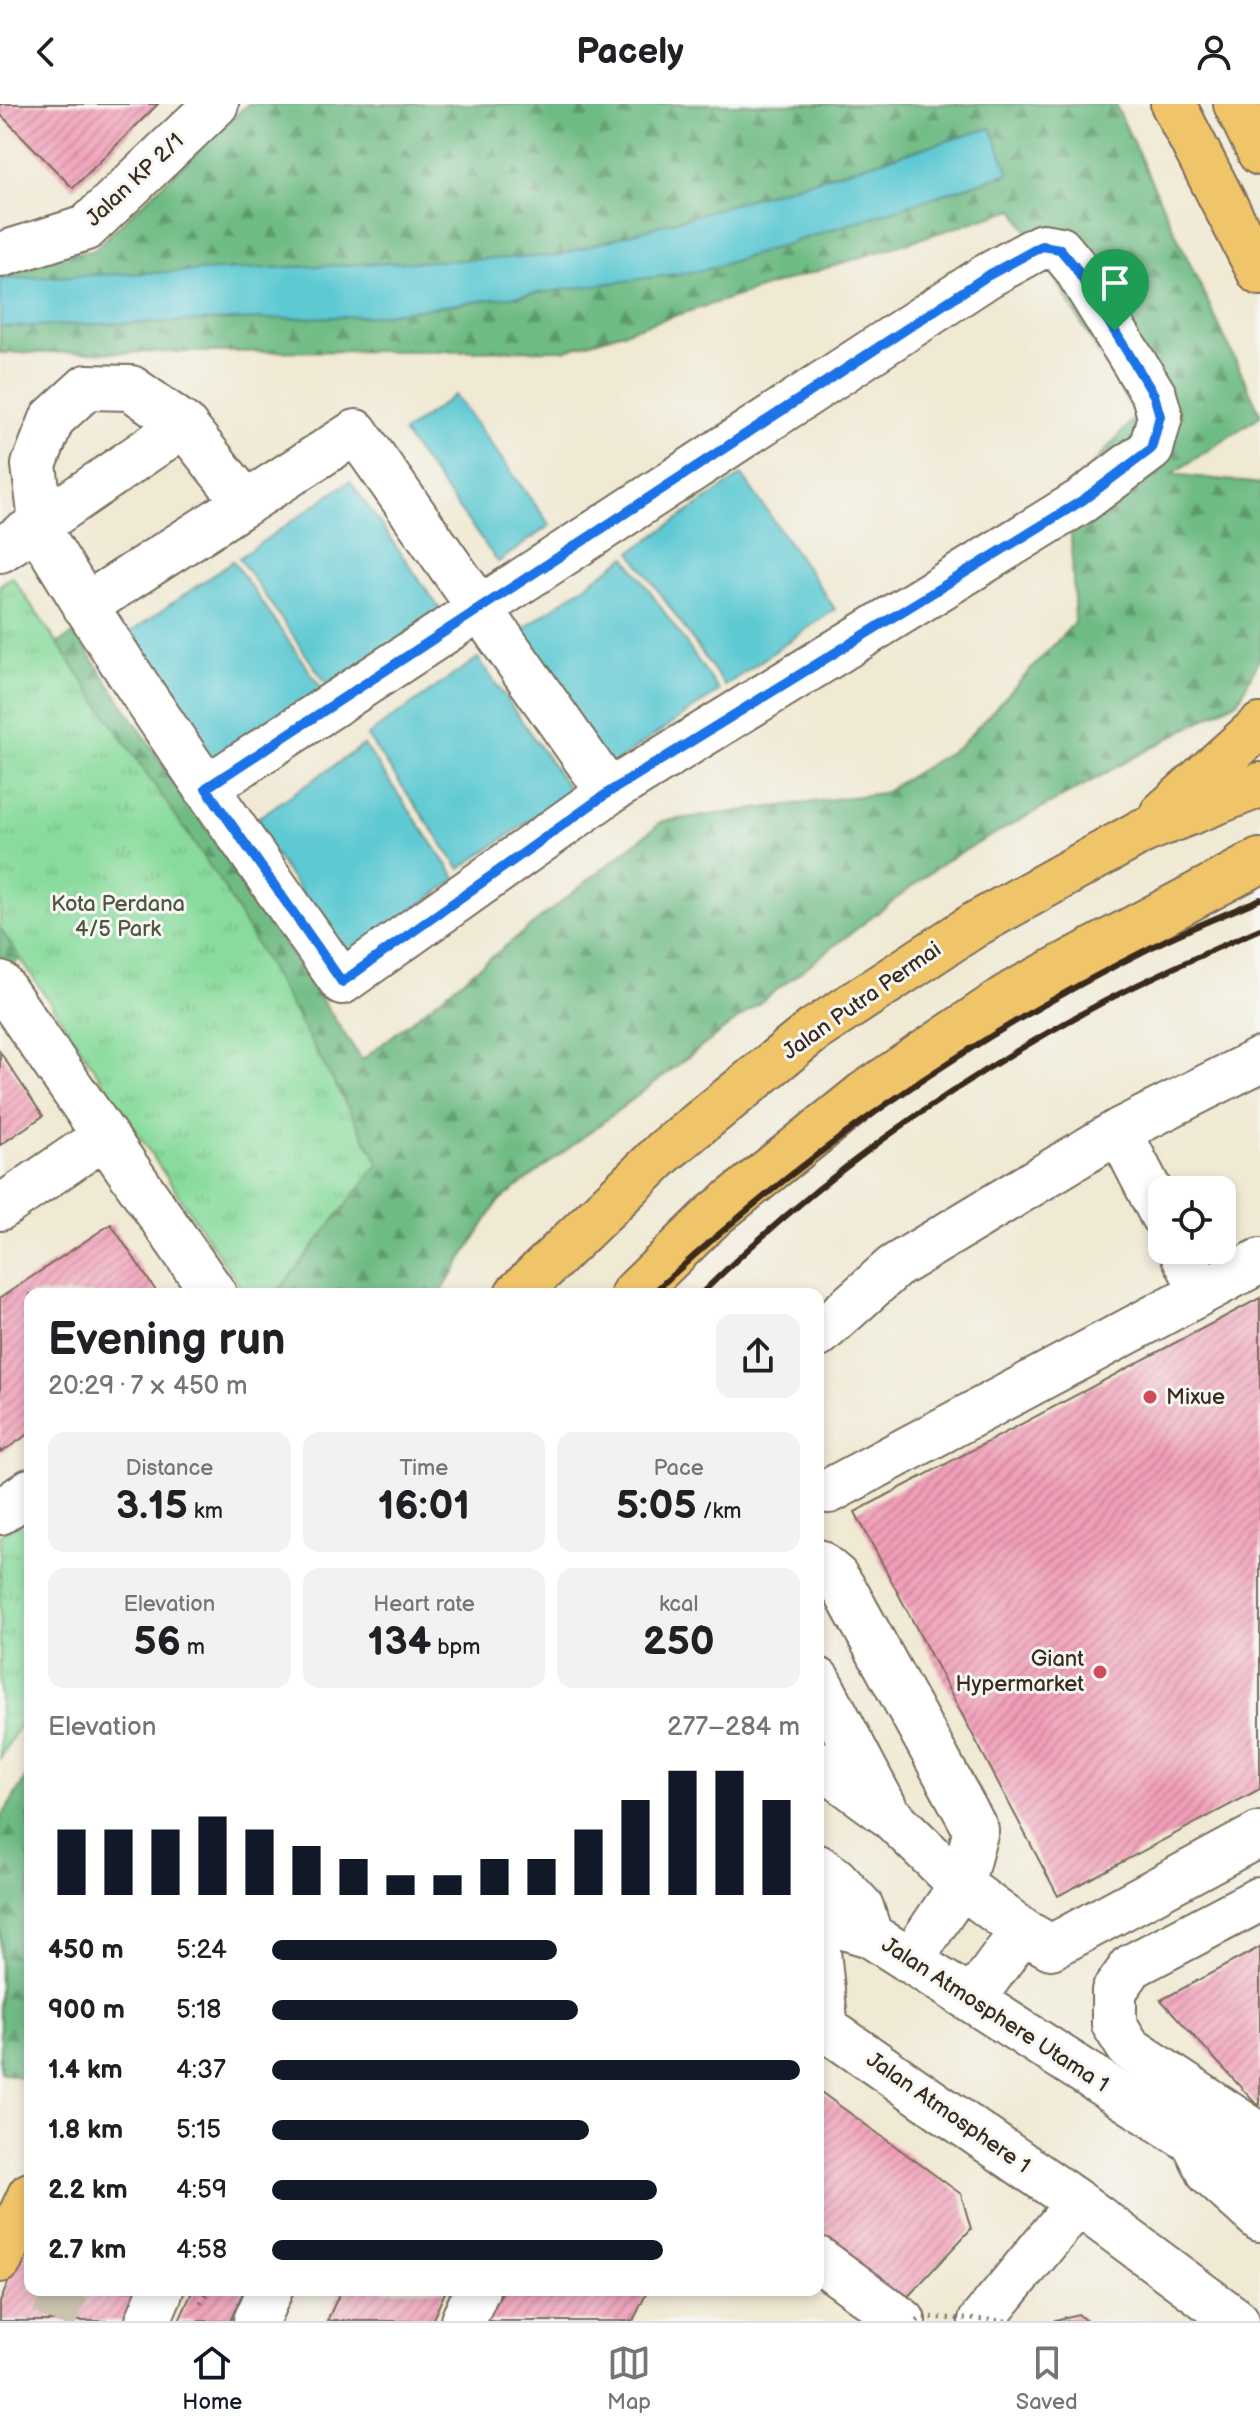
<!DOCTYPE html>
<meta charset="utf-8">
<style>
body{margin:0;font-family:"Balsamiq Sans",sans-serif;background:#f2f2f2;color:#202124;height:100vh;display:flex;flex-direction:column;font-size:30px;white-space:nowrap}
*{box-sizing:border-box;margin:0}
p{font-size:26px;color:#757577}
.icon{flex:none;width:44px;height:44px;fill:none;stroke:currentColor;stroke-width:2;stroke-linecap:round;stroke-linejoin:round}
.map{position:relative;flex:1;overflow:hidden}
.panel{position:absolute;left:24px;top:1184px;width:800px;height:1008px;display:flex;flex-direction:column;background:#fff;border-radius:16px;box-shadow:0 4px 12px #0003}
.panel>*{flex:none}
.buttons{position:absolute;left:1148px;top:1072px;display:grid;gap:16px}
.buttons a{display:grid;place-items:center;width:88px;height:88px;border-radius:16px;background:#fff;box-shadow:0 4px 12px #0003;font-size:40px}
.pin{position:absolute;display:grid;place-items:center;width:68px;height:68px;color:#fff;margin:-82px -34px;border-radius:50% 50% 50% 0;rotate:-45deg;box-shadow:0 0 8px #0007}
.pin .icon{rotate:45deg}
.round{display:grid;place-items:center;flex:none;width:84px;height:84px;border-radius:16px;background:#f2f2f2}
.overview{display:flex;align-items:center;justify-content:space-between;height:136px;padding:0 24px}
h1{font-size:44px;font-weight:800;line-height:60px}
.stats{display:grid;grid-template-columns:repeat(3,1fr);gap:12px;height:136px;padding:8px 24px}
.stats div{display:grid;align-content:center;border-radius:16px;background:#f2f2f2;text-align:center}
.stats b{font-size:40px;font-weight:800}
.stats small{font-size:22px;font-weight:400}
.stats p{font-size:22px}
.chart{height:224px;padding:16px 24px}
.chart p{display:flex;justify-content:space-between}
.chart svg{width:100%;height:144px;margin-top:8px;stroke:#111827;stroke-width:6}
ul{padding:0 24px;list-style:none;font-size:26px}
li{display:grid;grid-template-columns:128px 96px 1fr;align-items:center;height:60px}
li i{height:20px;border-radius:10px;background:#111827}
header{display:flex;justify-content:space-between;align-items:center;height:104px;padding:0 24px;background:#fff;font-size:36px;font-weight:800}
.dock{display:flex;justify-content:space-around;align-items:center;height:112px;border-top:2px solid #e0e0e0;background:#fff;font-size:22px;color:#757577}
.dock a{display:grid;justify-items:center;gap:4px}
.dock .on{color:#111827}
.map>svg:first-child{display:block}
</style>
<header><svg class="icon" aria-label="back" viewBox="0 0 24 24"><path d="M15 5l-7 7 7 7"/></svg>Pacely<svg class="icon" aria-label="person" viewBox="0 0 24 24"><circle cx="12" cy="8" r="4"/><path d="M4 21q1-7 8-7t8 7"/></svg></header>
<div class="map">
<svg width="1260" height="2217" viewBox="0 0 1260 2217">
<defs>
<pattern id="forest-firs" width="22" height="20" patternUnits="userSpaceOnUse" patternTransform="scale(2)"><rect width="22" height="20" fill="#6ebb84"/><path d="M5 1l3.5 6h-7zM16 11l3.5 6h-7z" fill="#5c986b"/></pattern>
<pattern id="park-tufts" width="24" height="20" patternUnits="userSpaceOnUse" patternTransform="scale(2)"><rect width="24" height="20" fill="#88db9c"/><path d="M3 7l-1-3M5 7V3M7 7l1-3M15 17l-1-3M17 17v-4M19 17l1-3" fill="none" stroke="#76bc86"/></pattern>
<pattern id="building-hatch" width="6" height="6" patternUnits="userSpaceOnUse" patternTransform="scale(2)"><rect width="6" height="6" fill="#f29eb8"/><path d="M-1 1l2-2M0 6l6-6M5 7l2-2" fill="none" stroke="#c58195"/></pattern>
</defs>
<rect width="100%" height="100%" fill="#f6f6f2"/>
<filter id="ink" filterUnits="userSpaceOnUse"><feTurbulence type="fractalNoise" baseFrequency=".0125" numOctaves="2"/><feDisplacementMap in="SourceGraphic" scale="16" xChannelSelector="R" yChannelSelector="G"/><feConvolveMatrix kernelMatrix="1 2 1 2 8 2 1 2 1" color-interpolation-filters="sRGB"/></filter>
<filter id="wash" filterUnits="userSpaceOnUse"><feTurbulence type="fractalNoise" baseFrequency=".006" numOctaves="4" result="noise"/><feDisplacementMap in="SourceGraphic" scale="32" xChannelSelector="R" yChannelSelector="G"/><feGaussianBlur stdDeviation="1.8" result="paint"/><feColorMatrix in="noise" values="0 0 0 0 0 0 0 0 0 0 0 0 0 0 0 0 0 1.4 0 .05"/><feComposite in="paint" operator="in"/></filter>
<g filter="url(#wash)">
<rect width="100%" height="100%" fill="#f0e9d3"/>
<!-- forest -->
<path fill="url(#forest-firs)" stroke="#547251" stroke-width="2" d="M248 0H1115L1260 309V312L1172 370 1260 380V553L1239 596 947 756 498 1098 440 1190H274L55 834 7 863 0 852V574L75 529 362 956 663 717 882 689 960 642 1075 518 1069 388 1136 312 1014 105 566 246 0 249V153L92 147Z
M30 1666V1976L0 1968V1716Z"/>
<!-- park -->
<path fill="url(#park-tufts)" stroke="#62825d" stroke-width="2" d="M12 473 222 780 379 1059 276 1190H245L0 824V481Z
M30 1409V1603L0 1654V1431Z"/>
<!-- water -->
<path fill="#5dc9d3" stroke="#4c7a78" stroke-width="2" d="M991 24 1009 69 705 166 371 212 0 223V175L556 152Z
M455 291 550 421 498 458 403 329Z
M742 371 835 505 725 582 631 448Z
M350 377 444 511 332 588 239 454Z
M626 453 719 587 607 664 514 531Z
M233 457 326 591 214 668 121 535Z
M478 554 571 688 460 765 367 632Z
M364 641 457 775 346 853 252 718Z"/>
<g id="blocks">
<!-- building -->
<path fill="url(#building-hatch)" d="M0 0H158L73 84 0 10Z
M0 948 43 1012 0 1041Z
M111 1120 158 1190H30V1329L0 1349V1194Z
M1260 1194V1685L1058 1792 855 1408Z
M1260 1843V2001L1255 1999 1161 1896Z
M818 1986 961 2090 971 2125 903 2198 818 2135Z
M30 2127V2186H138L125 2217H0V2198Z
M193 2186H244L230 2217H179Z
M341 2186H446L432 2217H327Z
M503 2186H648L633 2217H487Z
M1078 2210 1086 2217H1056L1055 2216Z"/>
</g>
</g>
<g filter="url(#ink)">
<use href="#blocks" fill-opacity="0" stroke="#7a6d5d" stroke-width="2"/>
<g fill="none" stroke-linecap="round" stroke-linejoin="round">
<!-- major-tunnel -->
<path stroke="#ccc3af" stroke-width="44" stroke-dasharray="44 22" stroke-linecap="butt" d="M53 2217 67 2186"/>
<!-- minor casing -->
<g stroke="#7a6d5d" stroke-width="48">
<path id="minor" d="M0 151 86 124 216 0
M37 422 40 409 34 361 52 315 87 283 131 284 184 321 246 399
M37 422 184 321
M0 446 37 422C130 579 237 728 342 878L609 688 1083 396 1151 345 1160 312 1154 291 1075 163 1060 145 1042 142 987 172 206 684
M85 502 356 328 609 688
M0 880 214 1190
M1119 1027 1162 1111
M0 1104 105 1032
M1181 1146 1202 1187
M818 1231 894 1163 1119 1027 1260 956
M818 1386 829 1387 1260 1157
M0 1408 30 1387
M818 1458 836 1473 846 1488 976 1726 961 1781 910 1857
M818 1576 884 1702
M818 1659 890 1712 961 1781 1024 1828 1051 1843 1260 1730
M818 1763 835 1775 861 1803 870 1831
M1260 1795 1132 1862 1114 1887V1920L1129 1944 1260 2031
M818 1815 870 1831 1194 2038 1229 2042 1260 2066
M818 1847 826 1925
M972 1896 1012 1841 1024 1828
M818 1919 1078 2099 1237 2217
M1194 2038 1210 2070 1260 2115
M818 2155 903 2217
M148 2217 161 2186
M256 2217 270 2186
M463 2217 477 2186
M981 2217 1078 2099"/>
</g>
<!-- major casing -->
<g stroke="#7a6d5d" stroke-width="48">
<path id="major" d="M1173 0 1260 169
M1236 0 1260 49
M1162 710 1260 622
M517 1190 665 1047 814 926 976 820 1143 727 1260 681
M633 1190 714 1111 864 990 1013 889 1260 757
M0 2156 30 2091"/>
</g>
<!-- path -->
<path stroke="#7a6d5d" stroke-width="5" stroke-dasharray="2 6" stroke-linecap="butt" d="M201 2199 208 2186"/>
<!-- minor -->
<use href="#minor" stroke="#fff" stroke-width="44"/>
<!-- major -->
<use href="#major" stroke="#f0c469" stroke-width="44"/>
<!-- rail -->
<path stroke="#3b2a1e" stroke-width="6" d="M652 1190C802 1050 971 933 1154 842 1189 824 1225 811 1260 795
M701 1190C816 1076 951 980 1094 903 1148 874 1204 850 1260 825"/>
<!-- path-bridge -->
<path stroke="#7a6d5d" stroke-width="5" stroke-dasharray="2 6" stroke-linecap="butt" d="M917 2217 923 2213 1010 2217"/>
</g>
</g>
<g fill="none" stroke-linecap="round" stroke-linejoin="round" filter="url(#ink)">
<!-- route casing -->
<g stroke="#fff" stroke-width="16">
<path id="route" d="M1042 142 1060 145 1075 163 1154 291 1160 312 1151 345 1083 396 609 688 342 878 206 684 987 172Z"/>
</g>
<!-- route -->
<use href="#route" stroke="#1a73e8" stroke-width="10"/>
</g>
<!-- markers -->
<g fill="#d1495b" stroke="#f6f6f2" stroke-width="3">
<circle cx="1150" cy="1293" r="8"/>
<circle cx="1100" cy="1568" r="8"/>
</g>
<g text-anchor="middle" dominant-baseline="central" stroke-width="6" stroke-linejoin="round" paint-order="stroke">
<!-- street labels -->
<g font-size="22" fill="#3b2a1e" stroke="#f6f6f2">
<text transform="translate(135 76) rotate(-43)">Jalan KP 2/1</text>
<text transform="translate(862 897) rotate(-35)">Jalan Putra Permai</text>
<text transform="translate(995 1911) rotate(33)">Jalan Atmosphere Utama 1</text>
<text transform="translate(948 2009) rotate(35)">Jalan Atmosphere 1</text>
</g>
<!-- park labels -->
<g font-size="22" fill="#4e563e" stroke="#f6f6f2">
<text x="118" y="800">Kota Perdana<tspan x="118" dy="25">4/5 Park</tspan></text>
</g>
<!-- poi labels -->
<g font-size="22" fill="#3b2a1e" stroke="#f6f6f2" text-anchor="start">
<text x="1166" y="1293">Mixue</text>
<text x="1084" y="1555" text-anchor="end">Giant<tspan x="1084" dy="25">Hypermarket</tspan></text>
</g>
</g>
</svg>
<div class="buttons">
<a><svg class="icon" aria-label="locate" viewBox="0 0 24 24"><circle cx="12" cy="12" r="6"/><path d="M12 2v4M12 18v4M2 12h4M18 12h4"/></svg></a>
</div>
<div class="pin" style="left:1115px;top:227px;background:#1e9e55"><svg class="icon" aria-label="arrive" viewBox="0 0 24 24"><path d="M6 21V4h12l-3 4 3 4H6"/></svg></div>
<section class="panel">
<div class="overview"><div><h1>Evening run</h1><p>20:29 · 7 × 450 m</p></div><a class="round"><svg class="icon" aria-label="share" viewBox="0 0 24 24"><path d="M12 15V3M7 8l5-5 5 5M5 13v7h14v-7"/></svg></a></div>
<div class="stats">
<div><p>Distance</p><b>3.15<small> km</small></b></div>
<div><p>Time</p><b>16:01</b></div>
<div><p>Pace</p><b>5:05<small> /km</small></b></div>
</div>
<div class="stats">
<div><p>Elevation</p><b>56<small> m</small></b></div>
<div><p>Heart rate</p><b>134<small> bpm</small></b></div>
<div><p>kcal</p><b>250</b></div>
</div>
<div class="chart"><p><span>Elevation</span>277–284 m</p>
<svg viewBox="0 0 160 44" preserveAspectRatio="none"><path d="M5 44V24M15 44V24M25 44V24M35 44V20M45 44V24M55 44V29M65 44V33M75 44V38M85 44V38M95 44V33M105 44V33M115 44V24M125 44V15M135 44V6M145 44V6M155 44V15"/></svg>
</div>
<ul>
<li><b>450 m</b>5:24<i style="width:54%"></i></li>
<li><b>900 m</b>5:18<i style="width:58%"></i></li>
<li><b>1.4 km</b>4:37<i style="width:100%"></i></li>
<li><b>1.8 km</b>5:15<i style="width:60%"></i></li>
<li><b>2.2 km</b>4:59<i style="width:73%"></i></li>
<li><b>2.7 km</b>4:58<i style="width:74%"></i></li>
</ul>
</section>
</div>
<nav class="dock">
<a class="on"><svg class="icon" aria-label="home" viewBox="0 0 24 24"><path d="M3 11l9-7 9 7M6 9v11h12V9"/></svg>Home</a>
<a><svg class="icon" aria-label="map" viewBox="0 0 24 24"><path d="M3 6l6-2 6 2 6-2v14l-6 2-6-2-6 2zM9 4v14M15 6v14"/></svg>Map</a>
<a><svg class="icon" aria-label="saved" viewBox="0 0 24 24"><path d="M7 4h10v16l-5-4-5 4z"/></svg>Saved</a>
</nav>
